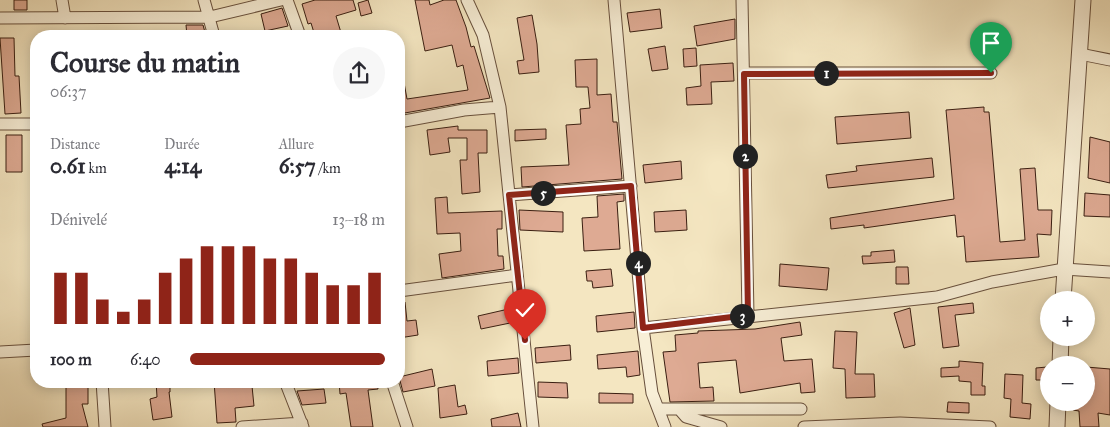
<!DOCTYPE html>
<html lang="fr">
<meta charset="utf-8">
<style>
body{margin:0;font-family:"IM FELL Great Primer",serif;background:#f7f7f7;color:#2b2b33;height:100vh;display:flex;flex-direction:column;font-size:19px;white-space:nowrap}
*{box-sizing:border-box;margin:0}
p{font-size:16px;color:#7c7c81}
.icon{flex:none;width:28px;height:28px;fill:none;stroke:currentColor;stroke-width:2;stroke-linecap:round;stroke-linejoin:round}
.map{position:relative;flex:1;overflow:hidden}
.side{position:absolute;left:30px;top:30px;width:375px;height:358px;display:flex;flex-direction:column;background:#fff;border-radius:20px;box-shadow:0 2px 12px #0003}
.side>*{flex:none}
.controls{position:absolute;left:1040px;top:291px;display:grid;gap:10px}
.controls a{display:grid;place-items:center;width:55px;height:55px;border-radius:50%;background:#fff;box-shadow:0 2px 12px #0003;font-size:25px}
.pin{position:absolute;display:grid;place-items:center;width:42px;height:42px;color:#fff;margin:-51px -21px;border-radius:50% 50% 50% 0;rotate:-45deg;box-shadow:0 0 5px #0007}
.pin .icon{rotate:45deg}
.km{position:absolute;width:25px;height:25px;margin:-12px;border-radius:50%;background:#222;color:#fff;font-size:14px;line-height:25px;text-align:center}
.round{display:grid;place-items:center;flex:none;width:52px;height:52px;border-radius:26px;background:#f7f7f7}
.headline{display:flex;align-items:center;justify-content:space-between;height:85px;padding:0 20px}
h1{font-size:28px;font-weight:700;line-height:38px}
.stats{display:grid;grid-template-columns:repeat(3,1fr);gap:8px;height:85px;padding:5px 20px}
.stats div{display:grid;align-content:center}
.stats b{font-size:21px;font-weight:700}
.stats small{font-size:14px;font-weight:400}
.stats p{font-size:14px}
.chart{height:140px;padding:10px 20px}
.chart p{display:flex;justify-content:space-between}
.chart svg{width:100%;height:90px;margin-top:5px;stroke:#8f2418;stroke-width:6}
ul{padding:0 20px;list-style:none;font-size:16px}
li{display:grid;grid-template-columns:80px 60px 1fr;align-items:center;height:38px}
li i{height:12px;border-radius:6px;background:#8f2418}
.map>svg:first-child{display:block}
</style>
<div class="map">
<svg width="1110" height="427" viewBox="0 0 1110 427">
<rect width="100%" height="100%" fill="#f4e6c1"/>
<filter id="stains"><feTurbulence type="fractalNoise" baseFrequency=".004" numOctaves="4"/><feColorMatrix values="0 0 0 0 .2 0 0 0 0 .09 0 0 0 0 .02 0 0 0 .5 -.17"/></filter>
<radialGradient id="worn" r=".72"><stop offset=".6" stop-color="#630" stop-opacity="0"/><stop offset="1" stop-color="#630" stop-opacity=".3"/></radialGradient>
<!-- building -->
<path fill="#deaa93" stroke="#3a1e11" d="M14 0H27V10H14Z
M315 0H353L356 10 336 16 342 36H315L311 23 308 24 302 4Z
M368 0 372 13 361 16 358 3Z
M415 0H429L430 5 444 0H456L466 27 471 47 474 46 490 98 399 114V77H403L407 99 468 90 463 65 457 67 452 45 425 51Z
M282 8 288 26 265 31 261 14Z
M660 9 662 28 630 32 627 13Z
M532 15 537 44 539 72 519 74 517 61 524 60 517 18Z
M735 19V39L697 46 694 26Z
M186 25H203L206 36H187Z
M0 38H14L15 76H19L21 113 5 114Z
M665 46 668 69 652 71 648 49Z
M696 48 697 66 684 67 683 49Z
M597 59V95L611 94 613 122H617L622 179 522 187 521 167 569 165 566 125 581 124 580 109 590 108 588 87H576L575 60Z
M733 63 734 81 711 82 712 104 687 105 686 88 701 86 700 65Z
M984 107V112H989L1000 242 1025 240 1020 169 1035 168 1038 210H1052L1051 235 1037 234 1039 257 966 262 964 236 957 237 955 215 864 228V225L831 229 830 218 954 199 946 110Z
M909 112 911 138 837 144 835 117Z
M458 126V130H487V153H478L480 192 462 194 460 160H467V138H448L450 152 430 155 427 130Z
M546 129V139L515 141V130Z
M6 135H22V172H6Z
M1090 137 1110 142V183L1088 178Z
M932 158 934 177 828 188 826 175 857 171 856 166Z
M681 161 682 179 645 183 643 165Z
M1085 193 1110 195V217L1084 216Z
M624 194V201L617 202 620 249 584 251 582 218 598 217 597 196Z
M447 197 448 213 502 211V229H497L498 256H503L504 269 442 278 439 254 461 251 460 233 437 234 435 198Z
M519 210 563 212V232L520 230Z
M686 210 687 230 655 232 654 212Z
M894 250 895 262 863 264 862 256H871V252Z
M780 264 829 268 827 290 779 286Z
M896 267H908L909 284H896Z
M611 269 613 286 593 288 592 281H587L586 271Z
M399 302H405L407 321 416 320 418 335 399 338Z
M973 303 974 313 955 315 959 346 943 348 938 307Z
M513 308 515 322 481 329 478 316Z
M910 308 915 345 904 348 894 313Z
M634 312 635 328 597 332 596 316Z
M800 322 802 335 781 338 784 361 812 359 815 392 801 393 800 383 740 393 736 360 698 363 700 388 713 387 714 401 670 402 663 352 676 351 675 335 698 333V331L755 329Z
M835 331 857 332 855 374H874L875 397 846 398 845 369 833 368Z
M570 345 571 360 536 363 535 348Z
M638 351 640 375 627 377 626 367 598 369 597 355Z
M518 358 519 373 488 376 487 361Z
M959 361 983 363 982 386H985V395H971V382L959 381V376L941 377V368L959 367Z
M1047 367V380H1036V368Z
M1086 367 1110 369V415L1098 413 1099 427H1080L1079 411 1073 410 1074 402H1086Z
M432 369 435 386 403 392 399 377Z
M1005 374 1023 375 1022 403 1031 404 1030 419 1010 417 1011 399 1004 398Z
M156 381H170V392H169L172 417 153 420 150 399 157 397Z
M214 381H231V387L252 386 254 406 235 408 236 422 217 423Z
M339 381H377L378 389 368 390 373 427H351L346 393 340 394Z
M538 382 567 383 568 398 538 397Z
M455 385 458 407 465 405 467 414 440 418 438 388Z
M88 386V404H82L88 427H43L42 424 66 418V387Z
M324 389 326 403 302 405 297 391Z
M599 393 633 394V403H599Z
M948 402 969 403V413L947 412Z
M518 413 521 427H492L491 419Z"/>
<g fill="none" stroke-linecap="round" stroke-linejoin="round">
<!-- minor casing -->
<g stroke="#68503d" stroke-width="13">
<path id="minor" d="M62 0 65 18
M204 0 214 36
M287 0 300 36
M467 0 483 35 500 107 533 427
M614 0 643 328 652 393 665 427
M742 0 748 315
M0 18 210 17 281 0
M1080 54 1110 60
M744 73H991
M399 122 464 110 500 107
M0 124H36
M509 195 631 186
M399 291 517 275
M643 328 937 297 992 282 1064 269 1110 272
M0 352 36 350
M102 381 105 427
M285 381 303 427
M392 381 407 427
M660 409H801
M679 409 686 417 721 427
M242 427 302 423
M804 427 900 423 990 427"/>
</g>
<!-- tertiary casing -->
<g stroke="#68503d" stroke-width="17">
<path id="tertiary" d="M1063 300 1083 0
M1060 365 1061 338
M1057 427 1058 402"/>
</g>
<!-- minor -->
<use href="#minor" stroke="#f8efd7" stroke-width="11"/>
<!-- tertiary -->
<use href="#tertiary" stroke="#f8efd7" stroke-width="15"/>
</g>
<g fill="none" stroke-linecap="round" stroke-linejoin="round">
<!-- route casing -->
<g stroke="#fff" stroke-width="10">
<path id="route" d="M525 340 509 195 631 186 643 328 748 315 744 74 991 73"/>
</g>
<!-- route -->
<use href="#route" stroke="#8f2418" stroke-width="6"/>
</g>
<rect width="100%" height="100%" filter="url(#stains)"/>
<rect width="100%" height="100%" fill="url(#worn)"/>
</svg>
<div class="controls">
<a>+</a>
<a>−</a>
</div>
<div class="pin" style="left:991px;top:73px;background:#1e9e55"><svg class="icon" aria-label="arrive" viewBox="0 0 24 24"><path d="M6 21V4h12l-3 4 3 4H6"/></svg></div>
<div class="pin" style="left:525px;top:340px;background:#d93025"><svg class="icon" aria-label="check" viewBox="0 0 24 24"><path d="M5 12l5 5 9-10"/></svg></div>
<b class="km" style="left:826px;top:73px">1</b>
<b class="km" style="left:745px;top:156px">2</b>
<b class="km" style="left:742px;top:316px">3</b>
<b class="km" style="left:638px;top:263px">4</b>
<b class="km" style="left:543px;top:193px">5</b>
<section class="side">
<div class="headline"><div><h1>Course du matin</h1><p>06:37</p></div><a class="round"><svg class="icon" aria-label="share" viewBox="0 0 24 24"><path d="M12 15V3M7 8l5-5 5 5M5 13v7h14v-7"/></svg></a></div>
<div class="stats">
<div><p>Distance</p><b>0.61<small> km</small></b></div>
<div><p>Durée</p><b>4:14</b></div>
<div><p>Allure</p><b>6:57<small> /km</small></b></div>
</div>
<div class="chart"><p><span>Dénivelé</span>13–18 m</p>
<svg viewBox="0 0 160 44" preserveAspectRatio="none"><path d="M5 44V19M15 44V19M25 44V32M35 44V38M45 44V32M55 44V19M65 44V12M75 44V6M85 44V6M95 44V6M105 44V12M115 44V12M125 44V19M135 44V25M145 44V25M155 44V19"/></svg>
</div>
<ul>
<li><b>100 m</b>6:40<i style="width:100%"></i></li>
</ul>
</section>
</div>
